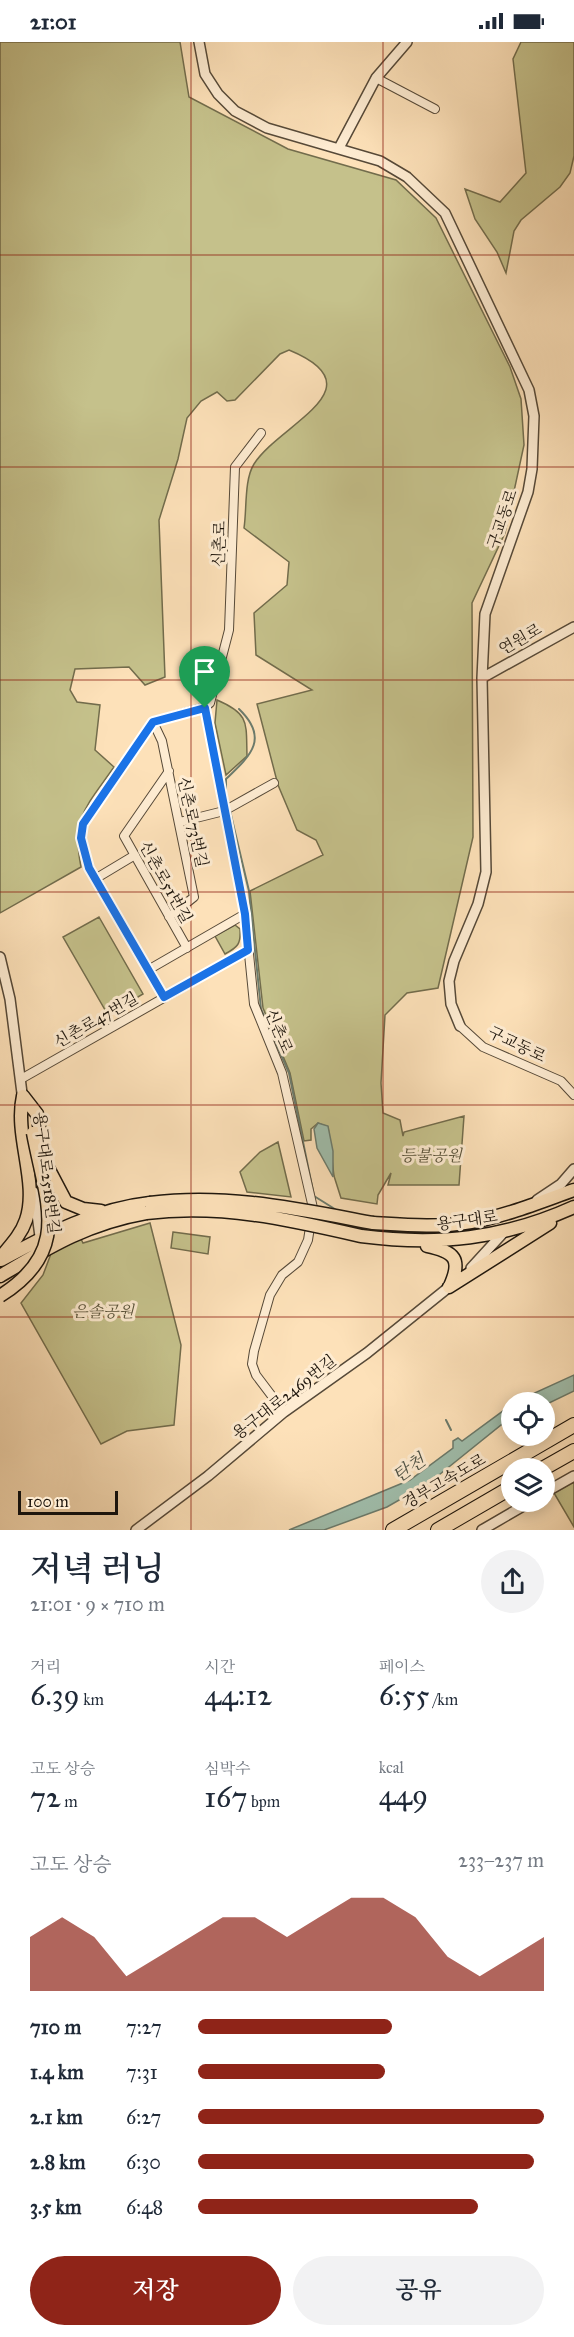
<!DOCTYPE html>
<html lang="ko">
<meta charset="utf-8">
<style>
body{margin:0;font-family:"IM FELL Great Primer","Noto Serif KR",serif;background:#f2f2f3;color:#1f2937;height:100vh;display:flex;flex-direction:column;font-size:22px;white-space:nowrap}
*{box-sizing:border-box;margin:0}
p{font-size:20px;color:#747a83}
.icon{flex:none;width:33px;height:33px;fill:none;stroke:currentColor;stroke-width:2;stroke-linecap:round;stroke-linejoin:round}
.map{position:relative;height:1488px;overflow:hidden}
.side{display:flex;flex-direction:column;background:#fff;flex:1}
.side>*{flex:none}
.buttons{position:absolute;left:501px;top:1350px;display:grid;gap:12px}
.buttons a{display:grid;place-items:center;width:54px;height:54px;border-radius:50%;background:#fff;box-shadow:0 3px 15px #0003;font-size:30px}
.scale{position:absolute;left:18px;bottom:15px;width:100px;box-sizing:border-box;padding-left:6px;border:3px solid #1e160d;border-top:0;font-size:16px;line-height:21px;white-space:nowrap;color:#1e160d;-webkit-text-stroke:4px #feecd2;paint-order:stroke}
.pin{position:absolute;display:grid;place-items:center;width:51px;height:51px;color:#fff;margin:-62px -26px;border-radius:50% 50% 50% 0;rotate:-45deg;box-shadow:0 0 6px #0007}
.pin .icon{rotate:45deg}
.round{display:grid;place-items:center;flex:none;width:63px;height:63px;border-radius:32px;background:#f2f2f3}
.head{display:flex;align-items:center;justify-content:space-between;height:102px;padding:0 30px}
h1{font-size:33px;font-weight:600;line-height:45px}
.stats{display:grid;grid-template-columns:repeat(3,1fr);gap:9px;height:102px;padding:6px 30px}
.stats div{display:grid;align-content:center}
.stats b{font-size:30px;font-weight:600}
.stats small{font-size:16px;font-weight:400}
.stats p{font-size:16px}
.chart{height:168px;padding:12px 30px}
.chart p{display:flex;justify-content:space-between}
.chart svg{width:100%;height:108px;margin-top:6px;fill:#8f2418;opacity:.7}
.cta{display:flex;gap:12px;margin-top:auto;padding:12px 30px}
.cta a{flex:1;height:69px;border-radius:36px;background:#8f2418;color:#fff;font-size:24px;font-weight:600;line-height:69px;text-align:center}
.cta a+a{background:#f2f2f3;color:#1f2937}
ul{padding:0 30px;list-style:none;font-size:20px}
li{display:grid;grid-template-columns:96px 72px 1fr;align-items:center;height:45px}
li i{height:15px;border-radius:8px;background:#8f2418}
.status{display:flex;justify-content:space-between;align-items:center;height:42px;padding:0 30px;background:#fff;direction:ltr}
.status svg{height:16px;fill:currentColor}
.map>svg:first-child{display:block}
</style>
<div class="status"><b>21:01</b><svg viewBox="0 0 49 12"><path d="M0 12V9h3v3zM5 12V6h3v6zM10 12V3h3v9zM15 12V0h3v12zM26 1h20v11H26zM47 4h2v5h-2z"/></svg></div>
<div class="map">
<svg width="574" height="1488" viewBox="0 0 574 1488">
<rect width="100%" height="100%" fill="#fde1b9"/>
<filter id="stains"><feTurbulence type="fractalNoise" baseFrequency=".00333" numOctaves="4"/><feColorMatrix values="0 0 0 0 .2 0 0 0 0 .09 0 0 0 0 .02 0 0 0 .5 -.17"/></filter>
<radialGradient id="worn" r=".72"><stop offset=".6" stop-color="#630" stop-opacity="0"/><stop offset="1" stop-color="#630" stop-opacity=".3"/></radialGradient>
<!-- green -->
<path fill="#c5c18b" stroke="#726c4c" stroke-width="1.5" d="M0 0H180L189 55 288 107 396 138 436 176 510 325 521 357 524 403 505 491 472 561 473 795 438 946 407 951 385 973 381 1041 383 1071 400 1078 403 1094 404 1090 464 1074 459 1143H388L391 1131 378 1153 377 1162 341 1156 334 1134 328 1085 318 1081 311 1087V1098L304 1099 290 1031 263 966 250 849 323 813 316 798 297 788 278 743 257 662 312 648 256 613 254 571 287 543 289 520 244 486C247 467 244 438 254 422 279 382 381 346 289 308L280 312 235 358 227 359 217 350 201 359 187 376 178 417 159 478 165 635 145 643 129 625 75 627 70 648 77 660 100 663 95 708 114 725C87 764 71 775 81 825L0 871Z
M521 0H574V114L570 131 560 145 521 178 514 189 506 231 497 210 475 177 465 147 500 160 526 131 513 17Z
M217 658C250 672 246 681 247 714L226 733 215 681Z
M99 875 143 952 108 973 63 895Z
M235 883 240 887C241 902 238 905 225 912L215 894Z
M278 1100 291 1155 247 1150 240 1130 260 1110Z
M150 1181 181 1303 174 1383 127 1389 101 1402 21 1261 43 1233 52 1209 81 1197 83 1201Z
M173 1190 210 1195 208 1212 171 1206Z
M574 1440V1485L554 1451Z"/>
<!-- water -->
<path fill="#a0beac" stroke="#6c7b6c" stroke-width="1.5" d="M318 1081 328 1084 333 1109V1135L317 1106 314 1087Z
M574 1333V1349L545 1363 544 1360H515Z
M511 1363V1375L429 1441 387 1465 324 1488H289L410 1438 453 1406V1399L458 1396 462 1399Z"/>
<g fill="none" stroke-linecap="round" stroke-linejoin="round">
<!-- stream -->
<path stroke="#6c7b6c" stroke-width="2" d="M239 667C270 697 250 714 226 737V752L249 849 261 967 289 1031 314 1154 338 1169
M446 1378 451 1388"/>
<!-- minor casing -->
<g stroke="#564938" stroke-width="10">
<path id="minor" d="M376 36 435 67
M205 665 245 872 254 962 282 1031 313 1166 308 1198 298 1220 282 1233 270 1253 254 1309 252 1322 256 1333 284 1370
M205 665 210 661 229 588 235 425 261 391
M153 680 162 699 194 855 169 875
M169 729 124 794 187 906
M180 780 224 769 274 741
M95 837 135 813
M148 928 245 872
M164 955 89 826 81 796 83 781 153 680 205 665
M460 984 483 1005 561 1039 574 1053
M21 1037 248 908"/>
</g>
<!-- tertiary casing -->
<g stroke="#564938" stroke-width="12">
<path id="tertiary" d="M199 0 205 32 218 52 235 69 267 86 380 119 407 135 445 171 529 348 534 374 532 427 528 450 485 572 482 636 486 830 478 862 454 919 449 939 451 962 460 984
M339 106 376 36 407 0
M482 636 574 585
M0 915 10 957 23 1059
M34 1150 41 1202
M537 1158 561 1142 574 1127
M471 1226 504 1190
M544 1451 574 1434
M136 1488 208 1434 284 1370 367 1311 454 1241
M482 1488 530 1460"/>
</g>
<!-- primary casing -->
<g stroke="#1e160d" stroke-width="15">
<path id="primary" d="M23 1054 37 1072 46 1122 66 1160 83 1167 101 1169
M373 1181C405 1183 439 1186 471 1180 506 1174 540 1160 574 1148
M361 1194C438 1204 503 1197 574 1165
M427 1204C455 1210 462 1217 450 1244
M0 1216C10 1204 21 1193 26 1178 39 1141 14 1094 23 1054
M1 1218C49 1192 95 1167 150 1161
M0 1234C49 1205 88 1181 146 1171
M449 1245 550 1181"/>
</g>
<!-- motorway casing -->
<g stroke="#1e160d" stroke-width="16">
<path id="motorway" d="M544 1426 574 1409
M393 1488 574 1383
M438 1488 512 1445"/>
</g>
<!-- minor -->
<use href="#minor" stroke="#feecd2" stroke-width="8"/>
<!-- tertiary -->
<use href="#tertiary" stroke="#feecd2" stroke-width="9"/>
<!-- primary -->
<use href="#primary" stroke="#fde1b9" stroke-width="12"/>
<!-- motorway -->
<use href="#motorway" stroke="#fde1b9" stroke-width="14"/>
<!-- primary-bridge casing -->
<g stroke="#1e160d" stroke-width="15" stroke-linecap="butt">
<path id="primary-bridge" d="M150 1161C226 1151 298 1167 373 1181
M146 1171C222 1162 287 1177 361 1194
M0 1254C72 1209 46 1161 33 1091"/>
</g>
<!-- primary-bridge -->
<use href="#primary-bridge" stroke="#fde1b9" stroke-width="12"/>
</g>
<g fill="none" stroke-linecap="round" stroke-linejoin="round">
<!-- route casing -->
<g stroke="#fff" stroke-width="12">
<path id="route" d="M205 666 245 872 248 908 164 955 89 826 81 796 83 782 153 680Z"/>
</g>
<!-- route -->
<use href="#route" stroke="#1a73e8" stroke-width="8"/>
</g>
<!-- grid -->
<path fill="none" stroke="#8f2418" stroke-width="1.5" stroke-opacity="0.55" d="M191 0V1488M383 0V1488M0 213H574M0 425H574M0 638H574M0 850H574M0 1063H574M0 1275H574"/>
<g text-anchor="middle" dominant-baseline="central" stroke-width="6" stroke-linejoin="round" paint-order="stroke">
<!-- street labels -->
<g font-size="16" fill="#1e160d" stroke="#feecd2">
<text transform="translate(502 477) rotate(-71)">구교동로</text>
<text transform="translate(219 502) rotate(-88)">신촌로</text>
<text transform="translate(520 597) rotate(-30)">연원로</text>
<text transform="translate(193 780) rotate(78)">신촌로73번길</text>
<text transform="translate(166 840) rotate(61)">신촌로51번길</text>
<text transform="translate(96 978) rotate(-30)">신촌로47번길</text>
<text transform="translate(279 989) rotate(67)">신촌로</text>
<text transform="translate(517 1002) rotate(26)">구교동로</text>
<text transform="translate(47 1131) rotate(83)">용구대로2518번길</text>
<text transform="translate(467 1178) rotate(-8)">용구대로</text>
<text transform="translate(284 1355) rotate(-38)">용구대로2469번길</text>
<text transform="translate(444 1439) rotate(-30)">경부고속도로</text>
</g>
<!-- park labels -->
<g font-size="16" font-style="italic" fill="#585239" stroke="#feecd2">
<text x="431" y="1113">등불공원</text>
<text x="103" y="1269">은솔공원</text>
</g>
<!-- water labels -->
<g font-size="18" font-style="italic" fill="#4c5145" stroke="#feecd2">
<text transform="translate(409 1426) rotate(-35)">탄천</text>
</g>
</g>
<rect width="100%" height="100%" filter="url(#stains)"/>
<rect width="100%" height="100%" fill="url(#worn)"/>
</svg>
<div class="buttons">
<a><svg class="icon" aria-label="locate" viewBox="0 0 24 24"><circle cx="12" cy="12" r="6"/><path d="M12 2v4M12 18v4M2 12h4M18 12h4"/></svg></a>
<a><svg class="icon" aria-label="layers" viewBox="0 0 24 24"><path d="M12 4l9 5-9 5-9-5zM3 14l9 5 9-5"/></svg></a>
</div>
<div class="scale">100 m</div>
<div class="pin" style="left:205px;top:666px;background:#1e9e55"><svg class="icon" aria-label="arrive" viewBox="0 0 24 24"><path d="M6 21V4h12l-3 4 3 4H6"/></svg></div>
</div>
<section class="side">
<div class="head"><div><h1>저녁 러닝</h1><p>21:01 · 9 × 710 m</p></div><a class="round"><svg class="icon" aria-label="share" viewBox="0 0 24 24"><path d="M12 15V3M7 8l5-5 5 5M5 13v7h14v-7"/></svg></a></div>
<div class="stats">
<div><p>거리</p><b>6.39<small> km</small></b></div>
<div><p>시간</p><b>44:12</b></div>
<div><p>페이스</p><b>6:55<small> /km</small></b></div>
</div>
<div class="stats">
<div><p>고도 상승</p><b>72<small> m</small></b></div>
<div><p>심박수</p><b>167<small> bpm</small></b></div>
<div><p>kcal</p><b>449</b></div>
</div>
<div class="chart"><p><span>고도 상승</span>233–237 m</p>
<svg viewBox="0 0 160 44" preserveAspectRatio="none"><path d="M0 44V22L10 14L20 22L30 38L40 30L50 22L60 14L70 14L80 22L90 14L100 6L110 6L120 14L130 30L140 38L150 30L160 22V44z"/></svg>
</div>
<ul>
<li><b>710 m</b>7:27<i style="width:56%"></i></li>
<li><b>1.4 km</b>7:31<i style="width:54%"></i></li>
<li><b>2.1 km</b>6:27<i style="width:100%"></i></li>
<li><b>2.8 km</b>6:30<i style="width:97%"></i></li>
<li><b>3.5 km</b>6:48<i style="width:81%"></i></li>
</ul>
<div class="cta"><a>저장</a><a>공유</a></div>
</section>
